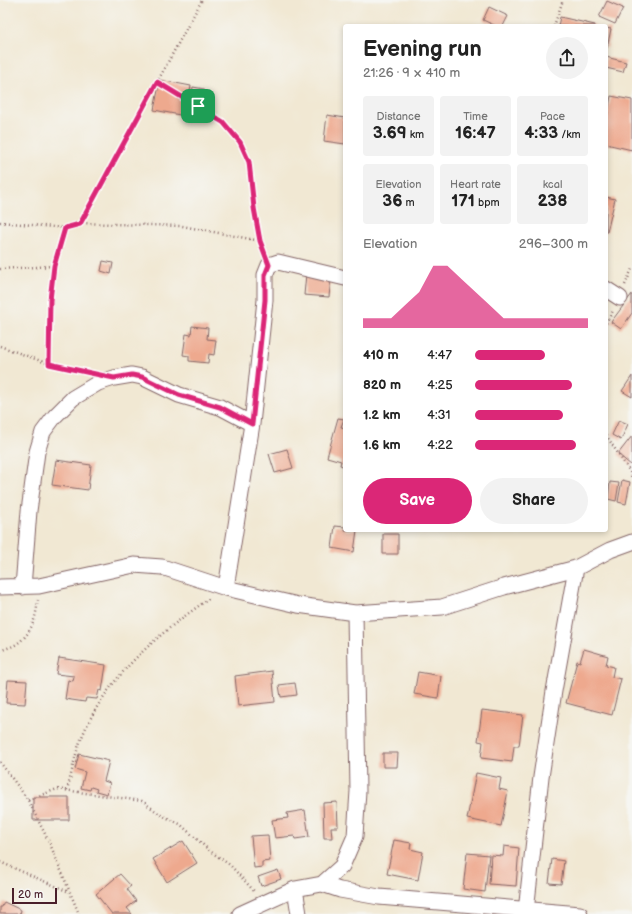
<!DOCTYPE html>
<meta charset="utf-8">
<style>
body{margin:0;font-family:"Balsamiq Sans",sans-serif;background:#f2f2f2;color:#222;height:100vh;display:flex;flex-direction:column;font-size:15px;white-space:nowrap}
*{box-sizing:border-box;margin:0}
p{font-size:13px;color:#767676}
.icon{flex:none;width:22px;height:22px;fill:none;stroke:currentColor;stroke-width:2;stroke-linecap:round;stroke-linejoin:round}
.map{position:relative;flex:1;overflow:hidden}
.side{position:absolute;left:343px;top:24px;width:265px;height:508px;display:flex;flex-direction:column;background:#fff;border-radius:4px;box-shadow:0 2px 6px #0003}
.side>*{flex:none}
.scale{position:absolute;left:12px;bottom:10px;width:45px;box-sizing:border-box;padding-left:4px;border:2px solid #4a1f2b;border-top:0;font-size:11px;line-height:14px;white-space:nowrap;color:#4a1f2b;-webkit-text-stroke:3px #f6f6f2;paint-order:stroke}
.pin{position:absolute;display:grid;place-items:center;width:34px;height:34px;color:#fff;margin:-17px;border-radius:8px;box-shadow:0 2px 6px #0006}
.round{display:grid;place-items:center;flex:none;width:42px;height:42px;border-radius:21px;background:#f2f2f2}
.head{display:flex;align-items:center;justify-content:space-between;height:68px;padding:0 20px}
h1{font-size:22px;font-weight:700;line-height:30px}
.metrics{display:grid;grid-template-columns:repeat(3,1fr);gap:6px;height:68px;padding:4px 20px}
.metrics div{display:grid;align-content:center;border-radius:4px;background:#f2f2f2;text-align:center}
.metrics b{font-size:17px;font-weight:700}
.metrics small{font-size:11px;font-weight:400}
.metrics p{font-size:11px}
.chart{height:112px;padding:8px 20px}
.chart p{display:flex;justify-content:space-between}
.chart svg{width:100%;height:72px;margin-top:4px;fill:#db2777;opacity:.7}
.cta{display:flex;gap:8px;margin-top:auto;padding:8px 20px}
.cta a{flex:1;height:46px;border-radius:24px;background:#db2777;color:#fff;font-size:16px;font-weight:700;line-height:46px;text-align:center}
.cta a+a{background:#f2f2f2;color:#222}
ul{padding:0 20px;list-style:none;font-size:13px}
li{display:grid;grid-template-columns:64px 48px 1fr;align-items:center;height:30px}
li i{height:10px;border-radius:5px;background:#db2777}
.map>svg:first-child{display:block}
</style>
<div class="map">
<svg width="632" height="914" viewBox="0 0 632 914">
<rect width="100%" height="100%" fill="#f6f6f2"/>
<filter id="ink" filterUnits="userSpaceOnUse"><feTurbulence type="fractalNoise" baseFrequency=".025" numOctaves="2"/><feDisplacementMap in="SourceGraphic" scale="8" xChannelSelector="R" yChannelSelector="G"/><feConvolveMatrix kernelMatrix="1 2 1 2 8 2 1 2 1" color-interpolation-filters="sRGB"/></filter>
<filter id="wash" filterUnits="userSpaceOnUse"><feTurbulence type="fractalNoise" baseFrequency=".012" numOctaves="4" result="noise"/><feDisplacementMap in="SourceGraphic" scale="16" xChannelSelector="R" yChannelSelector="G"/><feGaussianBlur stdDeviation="0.9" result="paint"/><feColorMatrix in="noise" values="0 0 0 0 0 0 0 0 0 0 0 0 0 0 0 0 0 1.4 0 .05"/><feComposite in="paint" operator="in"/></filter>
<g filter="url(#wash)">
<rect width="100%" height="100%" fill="#f1e8d3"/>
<g id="blocks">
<!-- building -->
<path fill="#eea98e" d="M607 1 623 8 615 24 599 17Z
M489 7 508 16 503 26H496L483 20Z
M560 17 595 25V26H558Z
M606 28 611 29 607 48H606Z
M606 57 626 62 623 72 606 68Z
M160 80 191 86 185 116 154 110Z
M193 87 204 89 200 114 189 112Z
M611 96 632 100V150L606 144V122Z
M327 115 345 118V144L324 141Z
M606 197 615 199 607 232H606Z
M103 261 113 263 111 274 101 271Z
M306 274 331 277 329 297 304 295Z
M632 294V313L621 329 611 322Z
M192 326 208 328 207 339 216 340 214 355 209 354 208 363 189 361V356L183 355 186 334 191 335Z
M632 376V397L622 391Z
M338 418 344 419 341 427 345 428V467L340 465 341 461 327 457Z
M619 420 628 424 621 440 612 435Z
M632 436V466L618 454Z
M287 449 293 468 275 473 269 454Z
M56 460 91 465 88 490 52 485Z
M622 480 630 482 626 504 618 502Z
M610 482 619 483 616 501 608 499Z
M335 526 345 527V530H357L354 552 332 548Z
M383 534H398V554H383Z
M584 649 608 656 606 665 614 667 612 677 621 679 612 715 566 703 577 661 580 662Z
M59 658 106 665 102 691 99 690 97 699 86 698 85 702 65 699 68 680 73 681 74 676 56 674Z
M272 671 275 702 238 706 235 676Z
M418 672 441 676 438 698 414 694Z
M8 680 27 681 25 704 6 703Z
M295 683 297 695 281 697 279 685Z
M482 710 523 715 519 746H514L512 762 481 758 483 742 478 741Z
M383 753H398L397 767H383Z
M79 754 109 761 104 781 110 783 107 794 96 791 97 789 91 787 90 790 81 788 85 772 75 769Z
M476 773 501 778 499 789 508 791 501 826 467 819Z
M33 797H69V820H33Z
M337 802 338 827H331L332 838H324L323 803Z
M305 810 309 837 295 839 294 836 275 838 272 820 288 818 287 813Z
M268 835 270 861 262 862V867L254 868 251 836Z
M394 840 411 843 410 849 423 852 418 880 387 874Z
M183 841 197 863 167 882 153 859Z
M504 846 519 848 516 886 489 884 491 855 503 856Z
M467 853 489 855 485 892 463 889Z
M552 859 564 861 561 884 549 883Z
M278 870 281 879 261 886 258 877Z
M120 874 131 886 127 889 136 901 127 908 132 914H112L96 894Z
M4 902 21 910 20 914H0V907H2Z"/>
</g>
</g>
<g filter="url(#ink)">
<use href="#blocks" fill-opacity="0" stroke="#846566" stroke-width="1"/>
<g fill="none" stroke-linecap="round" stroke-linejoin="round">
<!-- street casing -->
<g stroke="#846566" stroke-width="17">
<path id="street" d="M606 289 620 298
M0 587 39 586 134 565 162 567 226 588 298 605 355 613 442 607 504 587 576 568 610 550 632 542
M23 587 29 511 37 452 43 432 55 416 73 398 98 383 114 378 132 375 142 377 179 395 220 407 252 424
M226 588 252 424 265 300V275L269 265 278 262 345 278
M322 884 340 890 379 897 580 914
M295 889 299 914
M526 911 541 777 554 691 576 568
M240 914 295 889 322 884 342 866 355 836 358 791 355 613"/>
</g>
<!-- path -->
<path stroke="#846566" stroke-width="2.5" stroke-dasharray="1 3" stroke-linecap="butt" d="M554 26 563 0
M157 82 223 122 240 142 249 162 254 208 265 253
M0 222 65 228
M80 223 202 0
M0 269 54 266
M625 285 632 269
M606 323 613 311
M0 346 49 364 88 372
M49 364 50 300 54 266 65 228 80 223 182 226 261 241
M606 435 630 472 632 479
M0 651C6 648 13 647 18 643 32 633 36 617 38 600
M0 762 28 800 50 844 79 914
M67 790C72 773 75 753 82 737 106 677 158 634 210 598
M28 800 57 789 142 801 161 815 180 824 210 851 230 865 254 891
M0 862 69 892"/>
<!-- street -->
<use href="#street" stroke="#fff" stroke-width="15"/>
</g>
</g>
<g fill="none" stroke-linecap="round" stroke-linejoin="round" filter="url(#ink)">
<!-- route casing -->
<g stroke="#fff" stroke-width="8">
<path id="route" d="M157 82 223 122 240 142 249 162 254 208 260 241 269 265 265 275V300L252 424 220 407 179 395 142 377 132 375 114 378 49 364 50 300 54 266 65 228 80 224Z"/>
</g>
<!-- route -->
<use href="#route" stroke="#db2777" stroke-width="5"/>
</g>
</svg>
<div class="scale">20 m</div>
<div class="pin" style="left:198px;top:106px;background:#1e9e55"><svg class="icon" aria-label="arrive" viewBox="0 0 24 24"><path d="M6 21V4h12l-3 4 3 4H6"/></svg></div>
<section class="side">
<div class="head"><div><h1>Evening run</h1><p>21:26 · 9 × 410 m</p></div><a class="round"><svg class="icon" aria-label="share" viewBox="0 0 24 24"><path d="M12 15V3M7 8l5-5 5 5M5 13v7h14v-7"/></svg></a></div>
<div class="metrics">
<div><p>Distance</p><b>3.69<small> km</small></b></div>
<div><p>Time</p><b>16:47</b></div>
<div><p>Pace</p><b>4:33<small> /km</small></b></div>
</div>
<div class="metrics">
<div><p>Elevation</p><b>36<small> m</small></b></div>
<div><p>Heart rate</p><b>171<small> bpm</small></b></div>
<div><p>kcal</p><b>238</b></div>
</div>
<div class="chart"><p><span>Elevation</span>296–300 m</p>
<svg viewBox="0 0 160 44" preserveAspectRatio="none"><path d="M0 44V38L10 38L20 38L30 30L40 22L50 6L60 6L70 14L80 22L90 30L100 38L110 38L120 38L130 38L140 38L150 38L160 38V44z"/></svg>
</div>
<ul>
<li><b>410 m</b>4:47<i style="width:62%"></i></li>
<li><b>820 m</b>4:25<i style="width:86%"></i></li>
<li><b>1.2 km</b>4:31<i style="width:78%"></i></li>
<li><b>1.6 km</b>4:22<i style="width:89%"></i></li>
</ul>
<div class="cta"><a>Save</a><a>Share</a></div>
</section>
</div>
